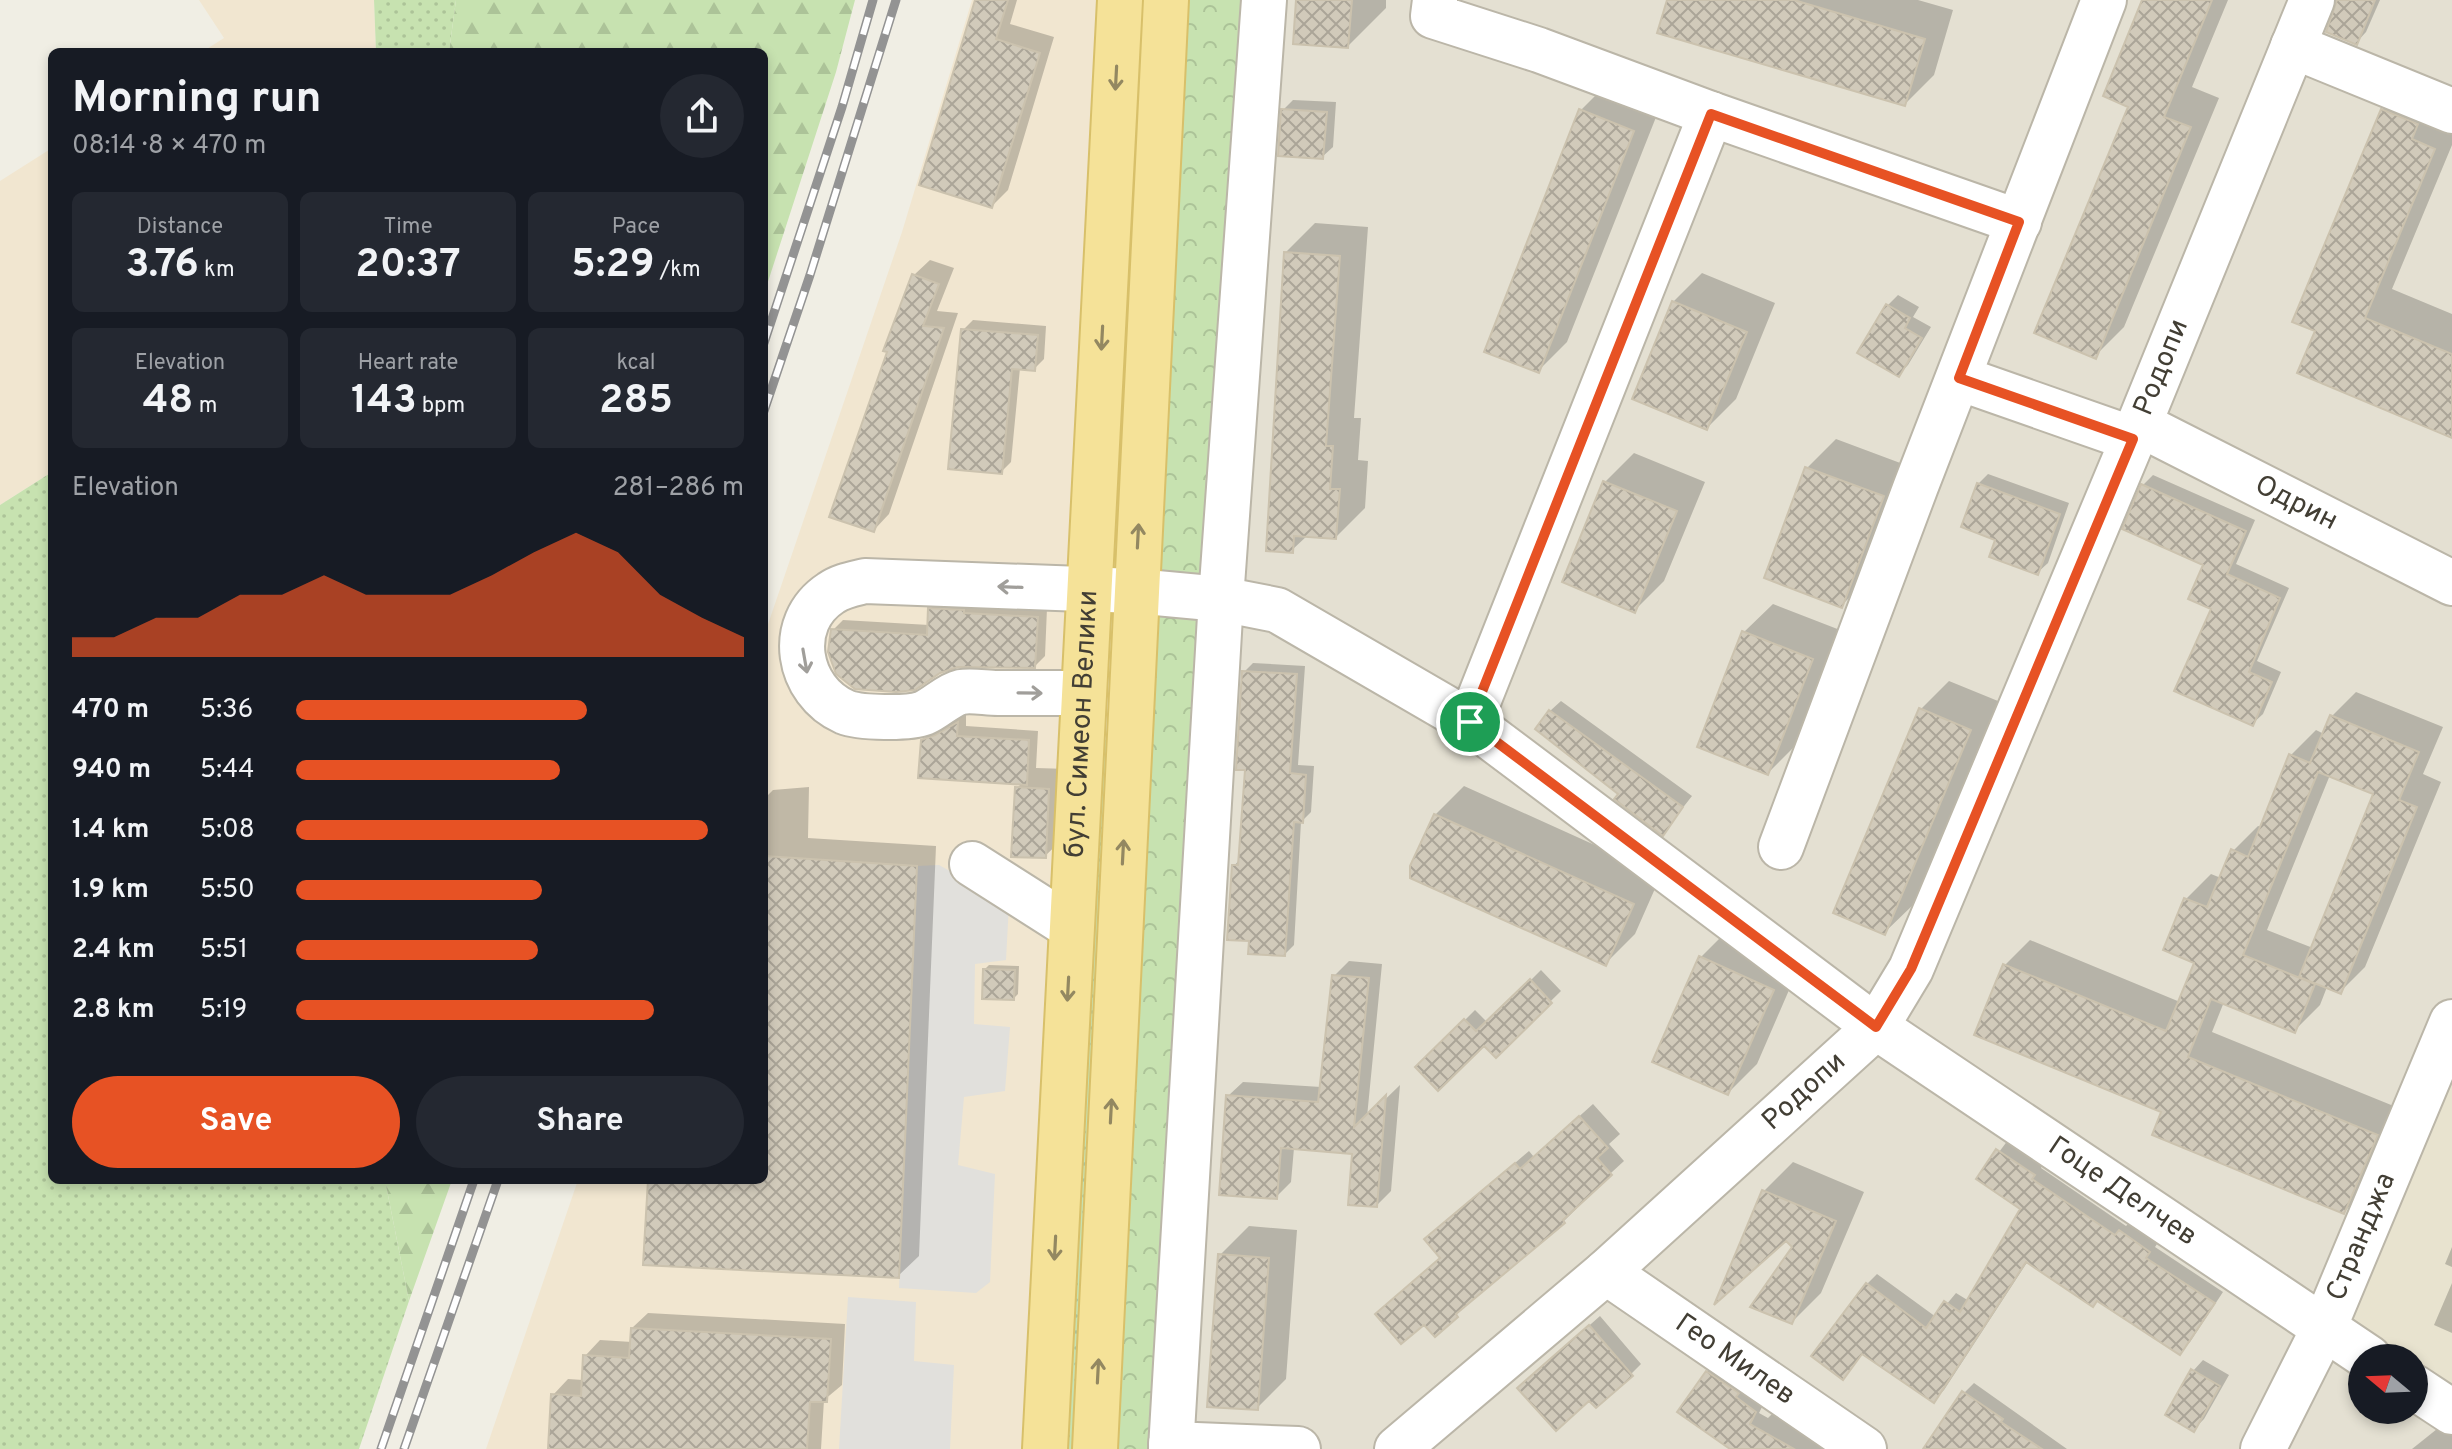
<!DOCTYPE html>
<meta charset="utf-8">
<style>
body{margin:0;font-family:Overpass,sans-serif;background:#242831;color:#f1f3f6;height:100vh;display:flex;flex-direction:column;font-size:30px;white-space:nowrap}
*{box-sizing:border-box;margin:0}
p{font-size:26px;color:#9ea1a6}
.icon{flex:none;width:44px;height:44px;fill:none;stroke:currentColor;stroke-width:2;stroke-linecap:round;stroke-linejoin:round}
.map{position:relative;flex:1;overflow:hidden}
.details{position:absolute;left:48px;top:48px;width:720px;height:1136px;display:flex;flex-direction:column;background:#171b24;border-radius:12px;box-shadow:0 4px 12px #0003}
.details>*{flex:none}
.needle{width:52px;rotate:289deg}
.controls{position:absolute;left:2348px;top:1344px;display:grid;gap:16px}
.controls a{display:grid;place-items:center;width:80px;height:80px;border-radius:50%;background:#171b24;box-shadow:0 4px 12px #0003;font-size:40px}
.pin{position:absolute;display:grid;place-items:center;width:68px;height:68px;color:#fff;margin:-34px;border:4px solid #fff;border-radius:50%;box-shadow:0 2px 8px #0007}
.round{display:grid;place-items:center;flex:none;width:84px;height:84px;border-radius:42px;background:#242831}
.summary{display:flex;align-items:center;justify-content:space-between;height:136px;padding:0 24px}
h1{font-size:44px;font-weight:700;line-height:60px}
.metrics{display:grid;grid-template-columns:repeat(3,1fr);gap:12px;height:136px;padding:8px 24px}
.metrics div{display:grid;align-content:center;border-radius:12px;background:#242831;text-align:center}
.metrics b{font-size:40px;font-weight:700}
.metrics small{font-size:22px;font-weight:400}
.metrics p{font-size:22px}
.chart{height:224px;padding:16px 24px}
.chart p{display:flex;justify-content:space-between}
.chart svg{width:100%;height:144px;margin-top:8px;fill:#e75224;opacity:.7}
.action{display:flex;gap:16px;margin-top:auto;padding:16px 24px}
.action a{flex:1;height:92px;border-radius:48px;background:#e75224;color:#fff;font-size:32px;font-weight:700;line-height:92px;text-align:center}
.action a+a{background:#242831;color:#f1f3f6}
ul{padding:0 24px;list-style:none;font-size:26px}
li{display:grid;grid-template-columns:128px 96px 1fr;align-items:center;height:60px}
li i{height:20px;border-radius:10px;background:#e75224}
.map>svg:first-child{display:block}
</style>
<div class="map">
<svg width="2452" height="1449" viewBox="0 0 2452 1449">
<defs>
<pattern id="grass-dots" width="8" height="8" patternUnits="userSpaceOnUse" patternTransform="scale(2)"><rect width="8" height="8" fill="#c7e2b0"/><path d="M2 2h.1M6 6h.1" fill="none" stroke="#acc398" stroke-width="1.8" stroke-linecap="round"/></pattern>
<pattern id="forest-firs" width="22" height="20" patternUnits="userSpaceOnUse" patternTransform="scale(2)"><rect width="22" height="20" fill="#c7e2b0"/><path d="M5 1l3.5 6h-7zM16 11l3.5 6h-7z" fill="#acc398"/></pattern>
<pattern id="park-crowns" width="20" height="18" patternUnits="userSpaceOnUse" patternTransform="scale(2)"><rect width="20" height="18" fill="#c7e2b0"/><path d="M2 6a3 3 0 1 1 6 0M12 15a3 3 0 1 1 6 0" fill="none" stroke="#acc398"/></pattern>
<pattern id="building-cross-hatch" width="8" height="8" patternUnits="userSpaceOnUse" patternTransform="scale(2)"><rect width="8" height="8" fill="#d1caba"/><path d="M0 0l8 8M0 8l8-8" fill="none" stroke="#aba598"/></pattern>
</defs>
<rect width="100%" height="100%" fill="#f0eee4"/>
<!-- residential -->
<path fill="#e4e0d2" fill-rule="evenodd" d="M1166 0H2452V1449H1095ZM2362 1358H2414V1410H2362Z"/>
<!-- commercial -->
<path fill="#f1e6d0" d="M199 0H374L376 52H202L224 38Z
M972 0H1120L1045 1449H486L578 1180H764V636L902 232Z
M52 148V472L0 505V181Z"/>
<!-- education -->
<path fill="#e8e3cf" d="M2452 1022V1412L2414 1387V1358H2369L2324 1328Z"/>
<!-- grass -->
<path fill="url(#grass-dots)" d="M374 0H456L449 52H376Z
M52 472V1180H385L409 1301 359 1449H0V505Z
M1117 739 1080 1449H1058L1102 740Z"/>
<!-- forest -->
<path fill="url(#forest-firs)" d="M456 0H855L836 72 764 294V52H449Z
M385 1180H452L409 1301Z"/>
<!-- park -->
<path fill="url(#park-crowns)" d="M1166 0H1264L1171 1449H1095Z"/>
<!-- parking -->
<path fill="#e1e0dc" d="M939 865 1009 904 1006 960 975 964 974 1024 1010 1027 1005 1091 964 1097 958 1165 995 1174 990 1282 976 1293 899 1288 917 866Z
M848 1297 916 1302 914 1361 954 1365 950 1449H839Z"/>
<!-- shadow -->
<path fill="#0003" fill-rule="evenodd" d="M977 0H1017L1010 24 1054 37 1008 190 992 206Z
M1298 0H1386V8L1348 46Z
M1669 0H1918L1953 10 1934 75 1905 104Z
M2145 0H2228L2192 87 2219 98 2124 327 2095 356Z
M2341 0H2380L2366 32 2356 43Z
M1610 81 1662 102 1567 342 1538 371 1581 110Z
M2411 81 2452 115V145L2392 289 2452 314V436L2317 330 2382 110Z
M1293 100 1336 102 1333 147 1322 157 1283 110Z
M1315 223 1368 227 1354 418H1361L1358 460 1368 461 1365 508 1336 537 1308 535 1292 550 1286 252Z
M930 260 954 268 937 311 958 313 889 514 874 530 914 275Z
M1702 273 1775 303 1736 399 1707 428 1673 302Z
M1898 295 1919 307 1913 317 1931 327 1908 365 1898 375 1860 352 1888 305Z
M973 320 1046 326 1044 359 1034 369 1020 368 1011 462 1001 472 963 330Z
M1836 439 1911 467 1871 576 1842 605 1807 468Z
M1634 453 1705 482 1664 581 1635 610 1605 482Z
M1988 474 2069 503 2048 563 2037 573 1998 539 1978 484Z
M2153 475 2255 520 2236 564 2289 588 2257 661 2281 672 2263 714 2252 724 2213 608 2206 564 2143 485Z
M940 599 1047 608 1045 656 1035 666 833 630 843 620 929 625 930 609Z
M1773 604 1840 630 1797 744 1768 773 1744 632Z
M1253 663 1305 666 1298 765 1314 766 1311 812 1301 822 1294 945 1285 954 1251 939 1234 866 1240 859 1247 768 1244 672Z
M1949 681 1998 701 1914 904 1885 932 1920 710Z
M2356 692 2443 727 2423 774 2441 782 2365 967 2340 992 2327 987 2320 1005 2295 1030 2224 1002 2212 1032 2401 1109 2369 1187 2344 1212 2163 1111 2005 965 2030 940 2180 1002 2197 962 2186 899 2211 874 2221 878 2233 851 2258 826 2262 827 2291 755 2316 730 2324 734 2331 717ZM2330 775 2375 793 2313 948 2267 930Z
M1561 701 1692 796 1663 833 1621 793 1550 711Z
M966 714V726L1038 731 1036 768 1069 769 1066 836 1045 856 1017 788 1022 783 923 740 933 730 947 726Z
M1464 786 1661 875 1635 934 1606 963 1435 815Z
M809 787 808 838 936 846 919 1256 898 1276 650 1180H764V799L773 790Z
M1729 929 1802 960 1757 1064 1728 1093 1700 958Z
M1349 961 1382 964 1367 1117 1400 1085 1391 1191 1377 1205 1354 1152 1294 1148 1291 1182 1276 1197 1228 1096 1243 1082 1321 1087 1334 976Z
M989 965 1019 966 1018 994 1014 998 985 969Z
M1541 970 1561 991 1496 1055 1484 1043 1418 1067 1475 1010 1488 1023Z
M1593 1104 1620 1134 1609 1144 1624 1161 1575 1206 1577 1208 1563 1222 1469 1300 1470 1302 1435 1334 1442 1257 1427 1239 1529 1151 1534 1157Z
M2008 1140 2043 1164 2041 1168 2126 1226 2131 1221 2159 1241 2155 1247 2223 1292 2190 1342 2180 1352 2098 1299 2028 1261 1944 1390 1934 1400 1863 1353 1843 1377 1867 1284 1877 1274 1936 1317 1956 1293 1969 1301 2022 1209 1979 1179Z
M1793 1162 1864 1192 1821 1293 1792 1322 1795 1246 1764 1191Z
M1249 1226 1297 1230 1286 1379 1257 1408 1220 1255Z
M2452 1247V1267L2445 1264Z
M2452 1283V1333L2434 1325Z
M648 1313 845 1324 842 1385 824 1400 821 1449H550L553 1395 568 1379 583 1380 585 1356 600 1340 632 1342V1328Z
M1600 1316 1641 1364 1631 1374 1590 1398 1530 1378Z
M2203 1360 2229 1375 2204 1419 2194 1429 2193 1371Z
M1717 1362 1765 1401 1759 1413 1768 1418 1776 1410 1829 1449H1734L1707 1372Z
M1974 1383 2067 1449H1945L1964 1393Z
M2447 1421 2452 1428V1449H2412Z"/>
<!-- building -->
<path fill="url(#building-cross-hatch)" stroke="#cbc2ae" stroke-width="2" d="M975 0H1008L996 39 1040 53 992 208 919 185Z
M1296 0H1352L1348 48 1293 44Z
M1667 0H1794L1925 39 1905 106 1657 33Z
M2142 0H2212L2164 117 2191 127 2096 359 2034 333 2128 107 2103 96Z
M2337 0H2375L2357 45 2326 32Z
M1281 109 1327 112 1323 159 1278 156Z
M1579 109 1634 131 1539 373 1484 352Z
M2381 109 2418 124 2412 139 2435 149 2365 318 2452 354V438L2297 373 2315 331 2292 322Z
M1284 252 1340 256 1326 446H1333L1330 489H1340L1336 539 1294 536 1293 553 1266 551Z
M912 274 939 284 923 326 944 328 874 532 829 517 887 352 883 351Z
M1672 301 1747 332 1707 430 1632 399Z
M1886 304 1910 318 1905 328 1922 338 1899 377 1857 353Z
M961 329 1038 335 1035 371 1012 369 1002 474 948 469Z
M1805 467 1884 496 1842 608 1764 578Z
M1603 481 1677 511 1635 613 1562 582Z
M1977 483 2060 514 2038 575 1989 557 1995 540 1961 527Z
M2141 484 2246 531 2227 574 2280 598 2249 672 2272 682 2253 726 2174 691 2211 609 2188 599 2203 565 2122 529Z
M928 608 964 610V613L1038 617 1035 668 958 667 940 673 915 690 896 692 855 689 836 674 828 652 831 629 927 635Z
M1742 631 1813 659 1768 775 1697 747Z
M1242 671 1297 674 1290 773 1306 775 1303 823 1294 822 1285 956 1248 954 1249 941 1227 940 1232 865H1238L1245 770H1236Z
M1919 708 1971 730 1885 935 1833 913Z
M1549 710 1683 807 1663 836 1614 799 1618 794 1535 729Z
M2330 715 2419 752 2399 800 2417 807 2341 994 2299 977 2373 794 2318 772 2243 955 2315 984 2295 1033 2211 999 2188 1057 2378 1135 2344 1214 2152 1135 2161 1112 1974 1035 2003 964 2166 1031 2194 963 2163 950 2184 898 2207 907 2231 849 2248 857 2289 754 2310 763Z
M958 722 957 736 1029 740 1027 785 918 778 921 740 935 735Z
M1015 787 1049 789 1046 858 1011 857Z
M1434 814 1634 904 1606 966 1410 878V866Z
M764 856 917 866 899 1278 643 1265 648 1180H764Z
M1699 956 1774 990 1728 1095 1652 1062Z
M983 969 1015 970 1014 1000 982 999Z
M1332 975 1369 978 1354 1127 1386 1095 1377 1207 1348 1205 1352 1154 1281 1148 1277 1199 1219 1195 1226 1095 1318 1102Z
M1530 979 1552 1003 1496 1058 1484 1046 1438 1091 1415 1067 1464 1019 1476 1031Z
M1579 1116 1608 1148 1597 1158 1612 1175 1563 1220 1565 1223 1456 1314 1458 1317 1435 1337 1424 1325 1401 1344 1375 1314 1440 1258 1424 1239 1515 1163 1520 1169Z
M1996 1149 2035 1175 2032 1179 2115 1235 2119 1230 2150 1252 2146 1258 2215 1303 2180 1355 2097 1301 2093 1307 2026 1262 1934 1403 1862 1354 1843 1380 1811 1356 1866 1283 1926 1328 1944 1301 1960 1312 2020 1209 1976 1179Z
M1762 1190 1836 1221 1792 1324 1750 1307 1792 1247 1786 1241 1714 1305Z
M1218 1254 1269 1258 1258 1410 1207 1407Z
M1589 1325 1633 1376 1596 1408 1589 1401 1556 1431 1517 1388Z
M631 1328 831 1339 827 1402H810L807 1449H548L551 1394 581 1396 583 1355 629 1358Z
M2191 1369 2220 1386 2194 1432 2165 1415Z
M1706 1371 1739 1393 1736 1397 1756 1412 1750 1424 1794 1449H1730L1677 1412Z
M1962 1391 2003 1419 2001 1422 2042 1449H1923Z"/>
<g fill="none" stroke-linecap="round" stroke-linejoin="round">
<!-- minor casing -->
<g stroke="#bbb6a8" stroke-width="48">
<g id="minor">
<path d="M1435 0 1433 16 1539 50 1711 114 2019 222"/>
<path d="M2293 46 2452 111"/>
<path d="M1959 378 2133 439"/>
<path id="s1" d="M2139 424 2452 583"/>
<path id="s2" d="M1083 693C1055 693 1026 693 998 693 986 693 972 690 961 692 948 695 936 708 924 713 909 719 860 718 845 712 797 691 785 623 831 593 841 586 853 584 865 581L1135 591 1221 599 1277 610 1470 722 1876 1027 2369 1358"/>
<path d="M1470 722 1711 114"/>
<path d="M1781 847 1916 486 2104 0"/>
<path d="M972 864 1071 927"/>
<path id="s3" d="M1606 1272 1864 1449"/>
<path d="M2414 1387 2452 1412"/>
<path d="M1171 1444 1298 1449"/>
<path d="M1171 1449 1221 599 1264 0"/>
<path id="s4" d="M1397 1449 1606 1272 1876 1027 1911 969 2133 439 2312 0"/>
<path id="s5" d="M2263 1449 2324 1328 2452 1022"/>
</g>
</g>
<!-- major casing -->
<g stroke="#d8c06a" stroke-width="48">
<g id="major">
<path id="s6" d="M1045 1449 1120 0"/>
<path d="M1095 1449 1166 0"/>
</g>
</g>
<!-- minor -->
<use href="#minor" stroke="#fff" stroke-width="44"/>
<!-- major -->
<use href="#major" stroke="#f5e298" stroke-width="44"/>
<!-- rail casing -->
<g stroke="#939393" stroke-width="9">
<path id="rail" d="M764 343 842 107 873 0
M764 411 810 275 896 0
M381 1449 474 1180
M404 1449 498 1180"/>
</g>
<!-- rail -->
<use href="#rail" stroke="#fff" stroke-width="6" stroke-dasharray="18" stroke-linecap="butt"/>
</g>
<!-- one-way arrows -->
<defs><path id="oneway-shaft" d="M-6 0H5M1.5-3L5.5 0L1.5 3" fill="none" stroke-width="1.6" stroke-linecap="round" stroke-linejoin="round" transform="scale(2)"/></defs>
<g stroke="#938861">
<use href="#oneway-shaft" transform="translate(1116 78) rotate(93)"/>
<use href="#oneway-shaft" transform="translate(1102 338) rotate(93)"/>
<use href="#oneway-shaft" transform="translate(1138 536) rotate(-87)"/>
<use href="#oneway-shaft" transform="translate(1123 852) rotate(-87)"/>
<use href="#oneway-shaft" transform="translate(1068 989) rotate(93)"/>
<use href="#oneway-shaft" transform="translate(1111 1111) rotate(-87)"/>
<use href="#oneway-shaft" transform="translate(1055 1248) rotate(93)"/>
<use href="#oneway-shaft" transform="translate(1098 1371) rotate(-87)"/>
</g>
<g stroke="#a09e9a">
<use href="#oneway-shaft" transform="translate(1010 587) rotate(-178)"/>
<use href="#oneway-shaft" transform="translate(805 661) rotate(80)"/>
<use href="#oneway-shaft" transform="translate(1030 693) rotate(1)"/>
</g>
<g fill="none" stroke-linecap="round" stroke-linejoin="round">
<!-- route casing -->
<g stroke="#fff" stroke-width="16">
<path id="route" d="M1711 114 2019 222 1959 378 2133 439 1911 969 1876 1027 1470 722Z"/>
</g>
<!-- route -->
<use href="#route" stroke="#e75224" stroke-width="10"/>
</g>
<g text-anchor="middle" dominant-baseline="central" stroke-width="8" stroke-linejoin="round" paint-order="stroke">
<!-- street labels -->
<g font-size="28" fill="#423e34" stroke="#fff">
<text stroke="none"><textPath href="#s4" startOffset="1358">Родопи</textPath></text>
<text stroke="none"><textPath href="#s1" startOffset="176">Одрин</textPath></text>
<text stroke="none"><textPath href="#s6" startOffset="726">бул. Симеон Велики</textPath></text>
<text stroke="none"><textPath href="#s4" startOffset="542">Родопи</textPath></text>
<text stroke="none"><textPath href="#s2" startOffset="1868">Гоце Делчев</textPath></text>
<text stroke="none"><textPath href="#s5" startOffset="234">Странджа</textPath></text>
<text stroke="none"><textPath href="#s3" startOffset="156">Гео Милев</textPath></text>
</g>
</g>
</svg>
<div class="controls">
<a><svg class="needle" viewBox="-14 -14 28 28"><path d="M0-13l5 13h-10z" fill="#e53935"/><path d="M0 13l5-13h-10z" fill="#9ea1a6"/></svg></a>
</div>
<div class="pin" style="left:1470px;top:722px;background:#1e9e55"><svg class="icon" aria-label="arrive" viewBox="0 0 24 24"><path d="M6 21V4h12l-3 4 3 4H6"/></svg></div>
<section class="details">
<div class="summary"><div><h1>Morning run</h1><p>08:14 · 8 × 470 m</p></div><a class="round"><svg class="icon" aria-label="share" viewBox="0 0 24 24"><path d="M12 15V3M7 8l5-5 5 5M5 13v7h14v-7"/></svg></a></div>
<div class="metrics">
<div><p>Distance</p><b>3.76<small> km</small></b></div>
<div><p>Time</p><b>20:37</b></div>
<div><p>Pace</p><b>5:29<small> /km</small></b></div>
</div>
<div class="metrics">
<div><p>Elevation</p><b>48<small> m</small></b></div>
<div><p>Heart rate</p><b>143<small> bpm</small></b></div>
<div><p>kcal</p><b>285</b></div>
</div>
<div class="chart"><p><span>Elevation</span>281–286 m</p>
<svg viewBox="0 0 160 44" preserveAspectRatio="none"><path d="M0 44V38L10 38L20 32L30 32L40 25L50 25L60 19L70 25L80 25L90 25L100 19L110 12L120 6L130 12L140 25L150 32L160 38V44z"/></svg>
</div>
<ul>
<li><b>470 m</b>5:36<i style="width:65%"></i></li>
<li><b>940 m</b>5:44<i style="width:59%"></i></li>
<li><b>1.4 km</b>5:08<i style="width:92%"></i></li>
<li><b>1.9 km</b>5:50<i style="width:55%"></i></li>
<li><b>2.4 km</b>5:51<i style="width:54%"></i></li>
<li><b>2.8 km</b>5:19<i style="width:80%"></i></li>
</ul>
<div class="action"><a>Save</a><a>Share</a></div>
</section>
</div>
